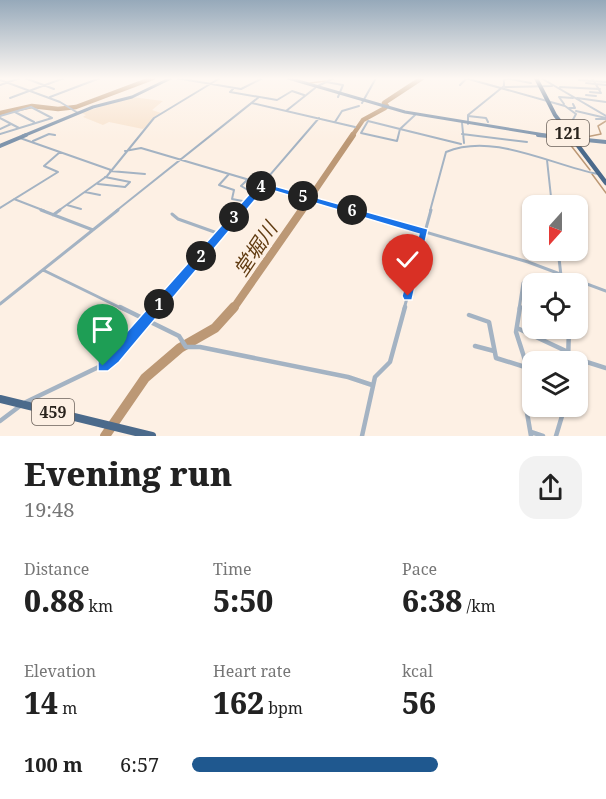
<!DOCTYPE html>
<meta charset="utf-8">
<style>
body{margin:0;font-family:"Noto Serif","Noto Sans JP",serif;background:#f2f2f2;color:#222;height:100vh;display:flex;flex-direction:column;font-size:22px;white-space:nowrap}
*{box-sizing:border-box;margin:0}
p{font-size:20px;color:#767676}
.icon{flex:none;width:33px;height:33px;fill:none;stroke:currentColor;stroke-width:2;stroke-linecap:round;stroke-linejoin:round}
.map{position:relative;height:436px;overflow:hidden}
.panel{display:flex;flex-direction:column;background:#fff;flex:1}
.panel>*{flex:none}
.needle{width:39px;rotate:201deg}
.buttons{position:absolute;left:522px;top:195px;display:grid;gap:12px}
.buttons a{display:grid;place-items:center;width:66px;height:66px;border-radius:12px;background:#fff;box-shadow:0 2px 4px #0004;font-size:30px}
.pin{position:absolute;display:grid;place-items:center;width:51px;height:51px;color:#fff;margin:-62px -26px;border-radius:50% 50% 50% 0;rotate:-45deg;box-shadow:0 0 6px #0007}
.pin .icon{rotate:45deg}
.km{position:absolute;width:30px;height:30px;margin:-15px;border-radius:50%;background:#222;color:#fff;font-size:16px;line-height:30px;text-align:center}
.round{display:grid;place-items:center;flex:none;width:63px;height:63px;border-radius:18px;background:#f2f2f2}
.head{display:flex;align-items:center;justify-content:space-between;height:102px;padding:0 24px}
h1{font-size:33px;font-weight:800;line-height:45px}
.figures{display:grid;grid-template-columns:repeat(3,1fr);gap:9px;height:102px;padding:6px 24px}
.figures div{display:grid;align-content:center}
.figures b{font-size:30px;font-weight:800}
.figures small{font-size:16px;font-weight:400}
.figures p{font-size:16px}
ul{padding:0 24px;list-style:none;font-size:20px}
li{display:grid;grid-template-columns:96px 72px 1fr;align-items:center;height:45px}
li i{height:15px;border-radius:8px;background:#1f588f}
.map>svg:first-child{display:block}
</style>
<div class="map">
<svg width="606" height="436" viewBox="0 0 606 436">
<rect width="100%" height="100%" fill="#fdf0e4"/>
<!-- built -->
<path fill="#f8e3ce" d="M132 97 163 101 152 110 161 113 143 129 109 122 103 125 83 117 86 115 81 113Z"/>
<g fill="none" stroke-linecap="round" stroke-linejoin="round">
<!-- stream -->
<path stroke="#bc9875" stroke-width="1.5" d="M310 83 326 81
M581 138 601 134 598 126 606 121
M573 143H569L590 170
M592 174 606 193"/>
<!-- river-far3 -->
<path stroke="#bc9875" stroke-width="4.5" d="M0 113 32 106 58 109 76 107 153 78
M352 136 363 120 385 108 387 106 384 103 422 78"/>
<!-- river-far2 -->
<path stroke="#bc9875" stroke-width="6" d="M301 211 353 135"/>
<!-- river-far1 -->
<path stroke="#bc9875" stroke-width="8" d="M233 309 302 210"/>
<!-- river -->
<path stroke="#bc9875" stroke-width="10" d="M105 436 145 378 180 348 215 328 234 307"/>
<!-- street-far2 -->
<path stroke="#a4b3c3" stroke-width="2" d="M25 78 54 89
M176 78 241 89 263 78
M465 78 565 106 576 114 570 125 563 126
M541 78 606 116
M510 79 531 83
M0 80 60 102 78 113
M579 80 606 82
M326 82 343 85 338 97
M586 83 606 85
M0 85 20 78
M460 85 466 79
M316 87 334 78
M505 87 552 86
M560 87 600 89
M233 89 230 92 277 100 292 91 304 95
M590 92 601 93 592 78
M586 95 596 96
M50 97 100 78
M10 98 64 78
M577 98 606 102
M252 103 355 127
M362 103 376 78
M564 104 559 97 573 98
M569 108H575L573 104
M286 111 315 88
M576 111 606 118
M15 112 34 122
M0 116 31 107 52 118 0 134
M468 116 486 118 488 122
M0 118 19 128
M596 119H606
M368 121 400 129 397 141 361 133Z
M335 122 342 111 359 106
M462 123 464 143
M468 124V115L504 86V80L511 78
M0 129 11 124
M400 129 461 144
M400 129 415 115
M462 134 527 142
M20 138 111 170
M33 141 49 134 55 135
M125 151 141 148 355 211
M547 160 552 206
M110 171 145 174
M229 174 219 185 234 190 232 199 248 202
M247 180 241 186 248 190
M98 184 125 187 130 182 105 177
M85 192 100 195
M14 199 45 211
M67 205 81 209
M0 208 58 172 44 166 60 152
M58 211 107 176 154 118 220 78
M116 211 259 97
M239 211 319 118
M430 211 446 152C493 132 551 165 598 174"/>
<!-- street-far1 -->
<path stroke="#a4b3c3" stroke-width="3" d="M41 210 93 230
M350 210 528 262 606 291
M172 214 178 219 220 234
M53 215 60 210
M558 250 562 284
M43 270 123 309
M0 304 118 210
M155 309 240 210
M404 309 431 210
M519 309 523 283"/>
<!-- street -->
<path stroke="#a4b3c3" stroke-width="4.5" d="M120 307 179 336 186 347H200L348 377 372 385
M520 307 516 332 525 360V401L531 436
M469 315 489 322 496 358 525 367
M517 328 568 352
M475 346 494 351
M568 356 606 368
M568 362 569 328
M26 402 109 362 156 307
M0 421 20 406
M531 432 543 436
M362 436 375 377 390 362 405 307
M556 436 565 406"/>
<!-- secondary-far1 -->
<path stroke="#7e94ac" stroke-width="3" d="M288 78 405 112 551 136
M23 136 93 107 132 97 171 78"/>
<!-- secondary -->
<path stroke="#7e94ac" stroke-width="4" d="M538 135 606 142
M0 146 26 135"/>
<!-- highway-far2 -->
<path stroke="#4b6a8b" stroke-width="4" d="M536 78 555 115 571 136"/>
<!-- highway-far1 -->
<path stroke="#4b6a8b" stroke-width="4.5" d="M570 135 606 183"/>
<!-- highway -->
<path stroke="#4b6a8b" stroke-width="8" d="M0 399 152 436"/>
</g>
<!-- sky -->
<linearGradient id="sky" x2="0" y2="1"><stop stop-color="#96a9ba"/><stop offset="0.56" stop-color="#fef8f3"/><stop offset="1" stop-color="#fef8f3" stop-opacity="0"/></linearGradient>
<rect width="606" height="140" fill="url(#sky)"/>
<!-- route -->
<path fill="#1a73e8" stroke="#fff" stroke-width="1.5" d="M260 182 428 229 412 300H404L402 296 419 234 265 188 119 362 108 371H98V361L109 352Z"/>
<g text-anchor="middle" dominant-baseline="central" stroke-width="6" stroke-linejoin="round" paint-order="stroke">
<!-- shield labels -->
<g fill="#fdf0e4" stroke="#696059" stroke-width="1.5">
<rect x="547" y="120" width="42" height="26" rx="4.5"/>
<rect x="32" y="399" width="42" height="26" rx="4.5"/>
</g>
<g font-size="16" font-weight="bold" fill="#29231d">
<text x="568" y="133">121</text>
<text x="53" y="412">459</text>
</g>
<!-- water labels -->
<g font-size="20" font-style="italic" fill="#613c12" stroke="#fdf0e4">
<text transform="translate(255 249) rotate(-56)">堂堀川</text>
</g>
</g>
</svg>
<div class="buttons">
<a><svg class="needle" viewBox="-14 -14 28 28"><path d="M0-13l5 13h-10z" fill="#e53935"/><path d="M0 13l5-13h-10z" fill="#767676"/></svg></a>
<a><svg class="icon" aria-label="locate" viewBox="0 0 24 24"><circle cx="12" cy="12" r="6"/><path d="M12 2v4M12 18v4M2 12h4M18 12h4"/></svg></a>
<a><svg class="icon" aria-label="layers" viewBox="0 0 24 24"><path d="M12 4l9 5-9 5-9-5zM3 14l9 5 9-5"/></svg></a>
</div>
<div class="pin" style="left:103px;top:366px;background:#1e9e55"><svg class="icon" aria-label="arrive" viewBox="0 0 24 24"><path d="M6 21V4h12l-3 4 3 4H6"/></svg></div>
<div class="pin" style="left:408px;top:296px;background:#d93025"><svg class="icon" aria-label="check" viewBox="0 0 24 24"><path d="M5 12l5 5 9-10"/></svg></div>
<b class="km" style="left:159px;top:304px">1</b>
<b class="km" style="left:201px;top:256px">2</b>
<b class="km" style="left:234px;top:217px">3</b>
<b class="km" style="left:261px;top:186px">4</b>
<b class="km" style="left:303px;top:196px">5</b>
<b class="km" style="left:352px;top:210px">6</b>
</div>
<section class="panel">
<div class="head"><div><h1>Evening run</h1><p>19:48</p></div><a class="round"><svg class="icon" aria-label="share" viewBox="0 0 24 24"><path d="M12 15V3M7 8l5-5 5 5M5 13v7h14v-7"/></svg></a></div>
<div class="figures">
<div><p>Distance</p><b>0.88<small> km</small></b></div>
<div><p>Time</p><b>5:50</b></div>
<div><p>Pace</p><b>6:38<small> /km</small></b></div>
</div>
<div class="figures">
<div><p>Elevation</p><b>14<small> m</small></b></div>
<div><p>Heart rate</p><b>162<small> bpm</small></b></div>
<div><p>kcal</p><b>56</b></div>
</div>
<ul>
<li><b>100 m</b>6:57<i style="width:63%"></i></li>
</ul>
</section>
